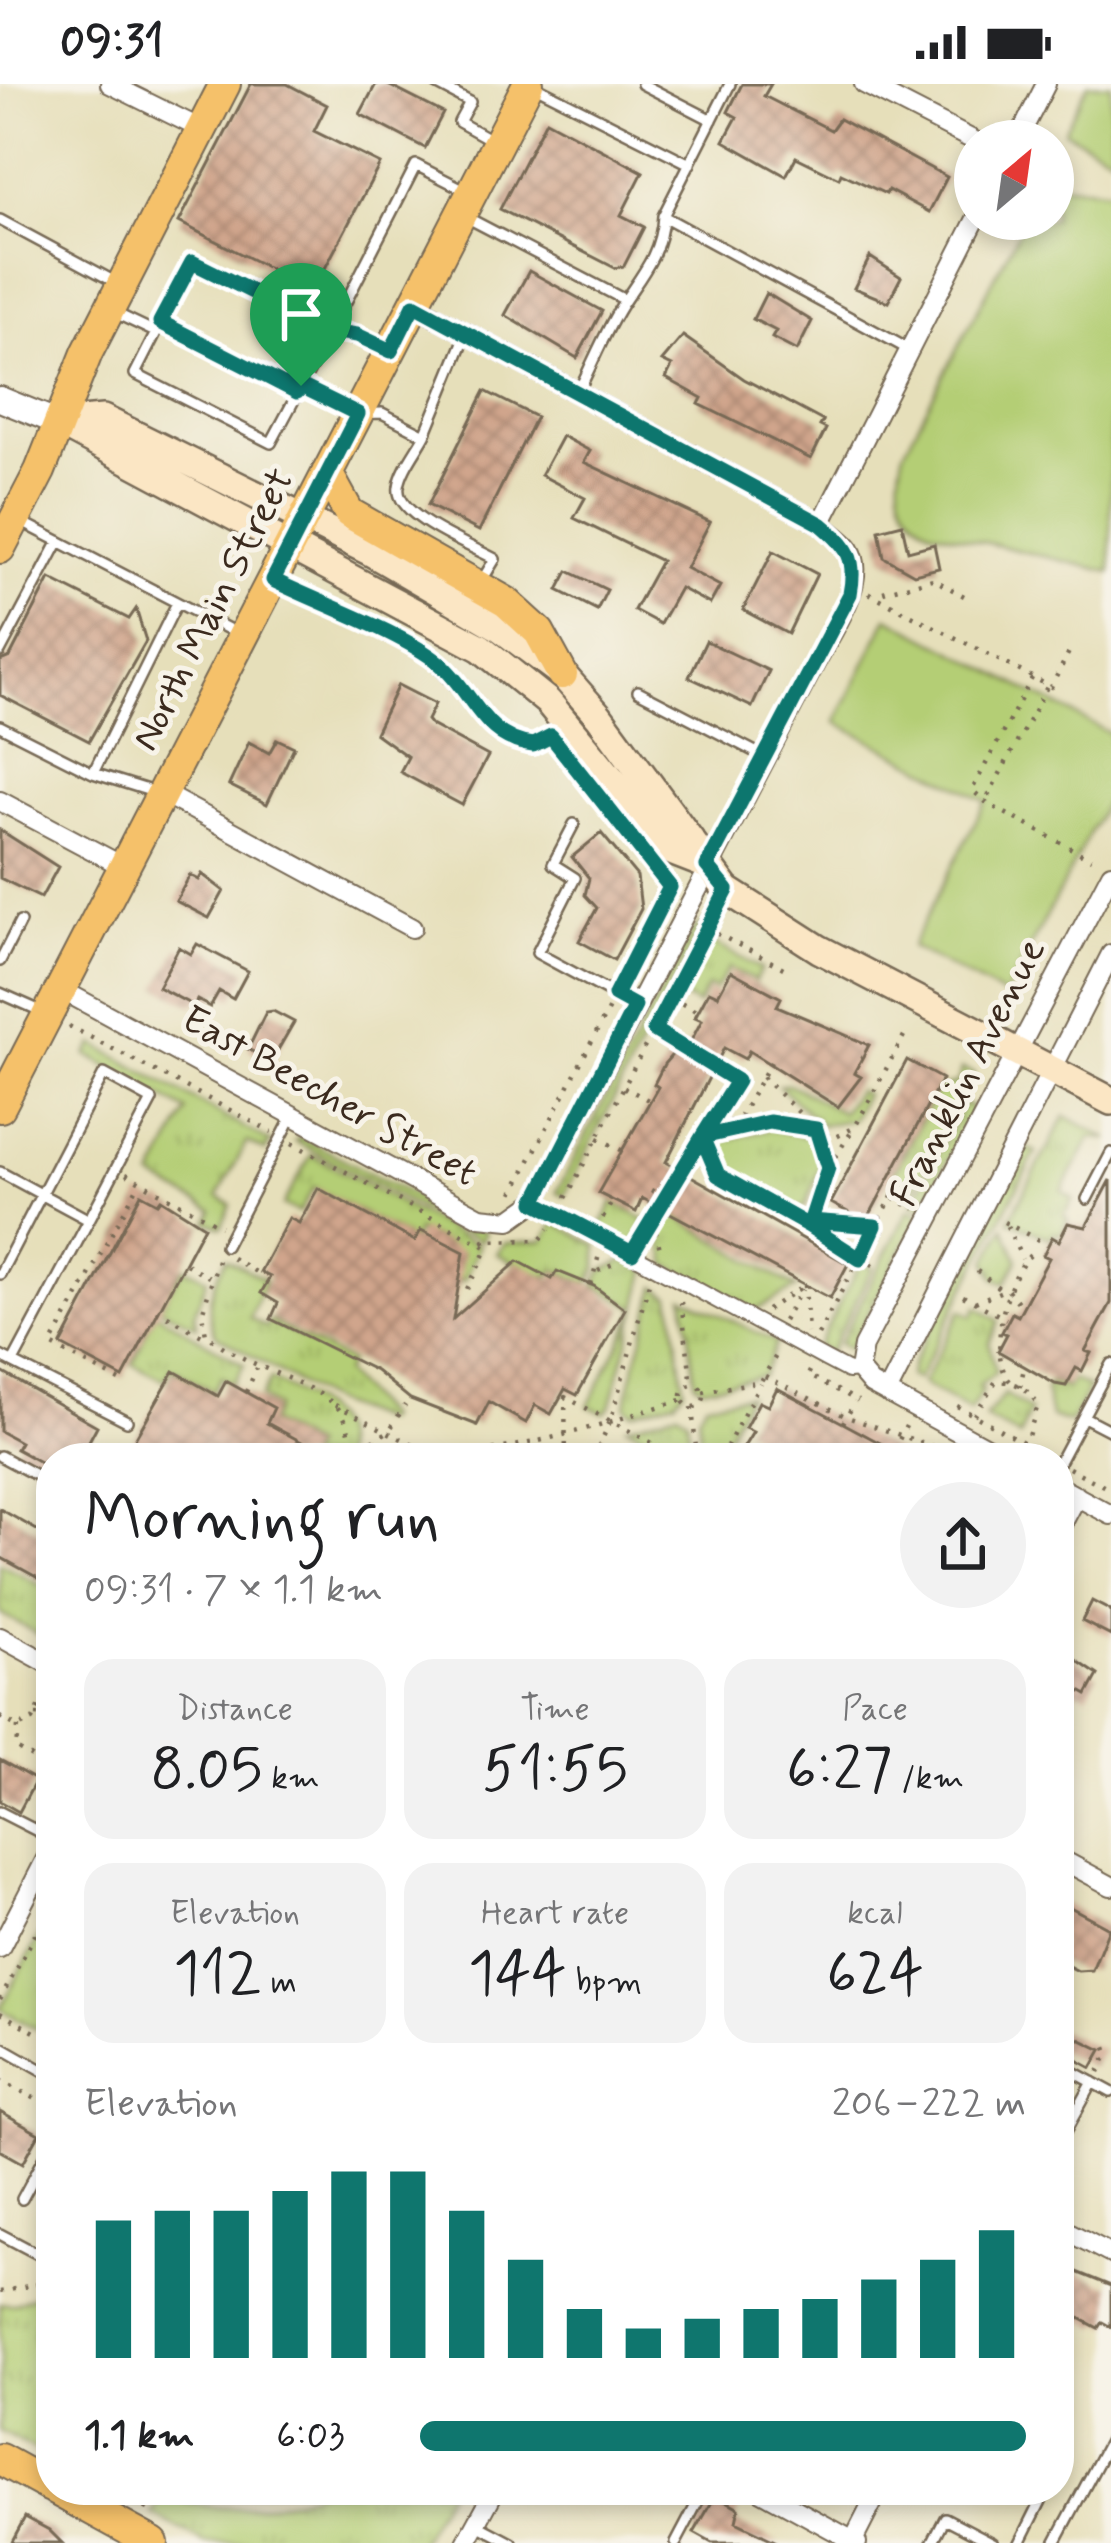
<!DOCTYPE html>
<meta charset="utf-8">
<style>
body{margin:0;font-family:Mynerve,sans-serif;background:#f2f2f2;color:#202124;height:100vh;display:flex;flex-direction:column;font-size:45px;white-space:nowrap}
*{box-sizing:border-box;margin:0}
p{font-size:39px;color:#757577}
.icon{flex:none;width:66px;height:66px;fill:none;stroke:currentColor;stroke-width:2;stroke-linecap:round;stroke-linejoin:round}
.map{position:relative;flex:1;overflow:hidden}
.panel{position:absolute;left:36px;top:1359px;width:1038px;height:1062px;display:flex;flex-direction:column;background:#fff;border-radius:48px;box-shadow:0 6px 18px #0003}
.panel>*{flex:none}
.needle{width:78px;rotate:29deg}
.controls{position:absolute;left:954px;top:36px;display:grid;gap:24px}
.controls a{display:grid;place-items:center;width:120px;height:120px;border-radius:50%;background:#fff;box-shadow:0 6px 18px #0003;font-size:60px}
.pin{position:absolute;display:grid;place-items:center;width:102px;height:102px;color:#fff;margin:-123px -51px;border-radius:50% 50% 50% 0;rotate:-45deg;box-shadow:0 0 12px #0007}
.pin .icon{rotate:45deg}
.round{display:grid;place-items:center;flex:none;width:126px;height:126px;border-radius:63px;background:#f2f2f2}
.summary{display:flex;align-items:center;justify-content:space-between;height:204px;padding:0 48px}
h1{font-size:66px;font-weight:600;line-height:90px}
.stats{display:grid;grid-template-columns:repeat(3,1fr);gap:18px;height:204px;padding:12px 48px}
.stats div{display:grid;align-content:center;border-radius:30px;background:#f2f2f2;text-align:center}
.stats b{font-size:60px;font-weight:600}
.stats small{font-size:33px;font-weight:400}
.stats p{font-size:33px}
.chart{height:336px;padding:24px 48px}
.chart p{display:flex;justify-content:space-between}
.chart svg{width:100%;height:216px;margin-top:12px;stroke:#0f766e;stroke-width:6}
ul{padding:0 48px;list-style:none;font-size:39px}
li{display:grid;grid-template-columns:192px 144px 1fr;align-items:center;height:90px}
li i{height:30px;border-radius:15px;background:#0f766e}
.status{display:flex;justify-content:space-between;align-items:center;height:84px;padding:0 60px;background:#fff;direction:ltr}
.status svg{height:33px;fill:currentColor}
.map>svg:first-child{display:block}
</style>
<div class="status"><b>09:31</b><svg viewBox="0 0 49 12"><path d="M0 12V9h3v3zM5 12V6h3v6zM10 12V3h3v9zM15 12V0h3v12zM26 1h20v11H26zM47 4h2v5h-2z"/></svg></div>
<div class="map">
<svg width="1111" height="2459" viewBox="0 0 1111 2459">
<defs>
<pattern id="grass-tufts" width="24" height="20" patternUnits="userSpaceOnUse" patternTransform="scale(3)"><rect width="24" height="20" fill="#b4ce74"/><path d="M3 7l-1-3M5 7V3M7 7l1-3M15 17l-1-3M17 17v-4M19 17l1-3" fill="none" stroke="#9cb164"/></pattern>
<pattern id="building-cross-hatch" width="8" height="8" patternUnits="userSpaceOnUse" patternTransform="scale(3)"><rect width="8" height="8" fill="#d0a58c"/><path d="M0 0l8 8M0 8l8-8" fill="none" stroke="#aa8772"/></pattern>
</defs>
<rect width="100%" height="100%" fill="#f7f3e8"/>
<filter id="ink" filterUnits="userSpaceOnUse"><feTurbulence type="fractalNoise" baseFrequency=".00833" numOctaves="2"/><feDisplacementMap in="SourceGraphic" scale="24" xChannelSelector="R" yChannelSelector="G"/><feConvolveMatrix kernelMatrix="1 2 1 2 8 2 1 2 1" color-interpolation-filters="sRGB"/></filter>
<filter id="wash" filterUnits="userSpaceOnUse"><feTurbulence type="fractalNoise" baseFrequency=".004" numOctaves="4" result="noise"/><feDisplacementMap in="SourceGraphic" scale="48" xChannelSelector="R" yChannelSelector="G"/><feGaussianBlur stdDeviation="2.7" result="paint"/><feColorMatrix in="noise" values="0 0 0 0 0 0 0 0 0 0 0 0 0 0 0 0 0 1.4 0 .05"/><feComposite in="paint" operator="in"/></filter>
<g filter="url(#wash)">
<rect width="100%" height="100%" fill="#e6dfba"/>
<!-- grass -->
<path fill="url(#grass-tufts)" stroke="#787c49" stroke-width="3" d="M704 838 564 1112 557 1108 692 847Z
M708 856 761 885 755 897 729 884 715 906 708 902 697 921 679 911Z
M94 960 270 1058 265 1067 247 1058 218 1112 231 1121 221 1143 208 1138 213 1127 153 1094 187 1027 87 971Z
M962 985 974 990 912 1109 891 1094 939 1003 957 999Z
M789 1000 842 1028 858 1006 865 1010 852 1036 821 1041 779 1002Z
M965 1019 974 1025 922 1124 913 1119Z
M1065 1032 1109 1055 1091 1054 1062 1107 1073 1115 1064 1132 1068 1136 1060 1151 1054 1148 1050 1154 1009 1136Z
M770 1045 814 1054 823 1075 805 1123 798 1125 736 1091 716 1072 717 1058Z
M301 1053 485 1149 481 1157 295 1057Z
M1025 1063 1036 1068 917 1296 909 1292 912 1280Z
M311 1071 479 1162 464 1197 458 1195 462 1170 417 1147 407 1164 405 1152 314 1103 299 1129 283 1121Z
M613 1119 647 1136 633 1162 599 1144Z
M660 1123 796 1204 754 1227 668 1181 655 1132Z
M909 1125 920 1130 849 1265 839 1260Z
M555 1139 597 1161V1184L588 1200 555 1186 547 1195 497 1170 504 1159 543 1157Z
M1004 1143 1018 1176 1006 1199 995 1194 987 1177Z
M226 1174 265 1196 250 1234 266 1243 270 1237 349 1278 344 1289 386 1335 383 1338 329 1317 216 1251C202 1224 213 1199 226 1174Z
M625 1176 646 1187 637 1224 595 1201 602 1187Z
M861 1178 873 1183 829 1269 817 1262Z
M185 1183 207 1195 194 1230 197 1242 158 1223Z
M656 1203 671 1212 684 1304 675 1316 632 1328 626 1323 628 1309Z
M684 1213 776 1258 763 1291 703 1304 695 1299Z
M977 1223 999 1237 989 1259 996 1289 979 1302 983 1306 970 1327 922 1300 961 1226 972 1232Z
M637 1225 610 1323 604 1328 588 1322Z
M155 1228 244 1281 233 1299 221 1293 213 1307 172 1284 164 1296 133 1280Z
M271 1295C305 1315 347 1328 341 1374H306L312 1362 269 1339 276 1323 261 1313Z
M1073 1296 1089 1304 1070 1339 1051 1333 1045 1306 1049 1299 1068 1304Z
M1005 1310 1030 1327 1020 1353 985 1334Z
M748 1311 715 1374H702L698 1331 706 1318Z
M678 1327 687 1334 692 1374H670L663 1360 627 1342Z
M0 1480 51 1507V1558L0 1529Z
M51 1830V1952L0 1925Z
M39 2210 34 2253 51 2312V2375L0 2347V2219L14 2220Z
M321 2406H448L419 2459H205L153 2431 163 2412C221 2431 264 2426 321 2406Z"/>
<!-- garden -->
<path fill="#b4ce74" stroke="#787c49" stroke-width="3" d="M1088 0H1111V72L1064 47Z
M1053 99 1111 106V488L932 446C899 426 894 403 904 367L1025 135H1053Z
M888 533 1111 650V708L1005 912 911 863 986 717 836 638Z"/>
<g id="blocks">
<!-- building -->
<path fill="url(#building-cross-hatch)" d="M251 0H287L327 21 314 47 380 80 313 207 179 138Z
M376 0H386L443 29 425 64 360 30Z
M742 0H771L764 12 831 46 839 35 947 93 929 128 888 106 886 110 841 89 839 94 796 73 786 92 724 57 737 33 728 28Z
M546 36 643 88 621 131 644 143 624 182 615 184 500 125Z
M870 173 901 193 888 218 854 204Z
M529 187 602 227 577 274 505 231Z
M766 209 812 237 797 267 772 254 776 247 753 235Z
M683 252 744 295 823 337 820 342 826 345 811 375 699 320 702 314 666 294 672 282 662 277Z
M485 307 536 333 479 447 428 421Z
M562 352 590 367 584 378 710 438 686 484 720 502 710 520 680 504 660 540 634 526 661 477 574 434 585 414 541 391Z
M902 440 908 467 934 460 939 484 914 490 884 473 879 446Z
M773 467 817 490 788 550 743 526Z
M568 487 607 506 597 526 558 506Z
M50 495 129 535 136 525 146 557 89 657 0 611V577L10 573Z
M706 557 769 587 752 623 689 593Z
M398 601 435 620 427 636 431 641 488 672 462 721 400 688 408 673 375 649Z
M277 655 294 663 267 720 229 701 249 658 269 669Z
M0 746 58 783 41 814 0 794Z
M601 749 637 792 641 825 614 876 579 857 597 824 585 811 589 794 572 773Z
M202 790 224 807 209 834 176 817 190 791 199 796Z
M197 860 248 887 233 915 219 907 210 923 197 916 194 922 158 903 179 863 191 870Z
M731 887 781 914 777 922 869 961 854 989 861 993 838 1023 749 967 745 975 724 964 666 1078 848 1180 830 1214 642 1114 636 1128 598 1109 658 1003 654 1000 664 980 676 966 684 970 702 936 695 933 709 907 718 911Z
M273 927 294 938 271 978 248 965 266 928Z
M907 976 942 995 866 1138 831 1119Z
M1111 1096V1219L1085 1267 1091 1269 1082 1287 1076 1284 1066 1302 1055 1300 998 1267 1007 1250 1002 1248 1012 1229 1018 1232 1049 1174 1043 1171 1052 1153 1059 1157 1068 1139 1086 1143Z
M318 1104 415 1157 421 1146 464 1168 453 1235 518 1177 552 1195 557 1187 594 1202 625 1225 577 1311 565 1305 551 1330 535 1321 526 1339 489 1318 477 1341 410 1315 376 1287 271 1235 278 1219 261 1209 270 1193 260 1188 289 1134 299 1139Z
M141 1110 158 1119 161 1115 204 1142 123 1294 61 1261Z
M0 1287 97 1342 80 1374H51V1384L16 1365 20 1358 0 1347Z
M174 1287 218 1312 226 1297 274 1324 267 1339 311 1363 305 1374H124Z
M777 1304 843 1339 908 1374H757L742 1366 753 1348 745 1344 759 1318 768 1322Z
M0 1425 51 1454V1501L0 1473Z
M1092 1517 1111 1527V1552L1082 1537Z
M1064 1568 1098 1591 1087 1611 1078 1606 1074 1613 1059 1604Z
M0 1676 36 1696 19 1728 0 1717Z
M1059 1817 1109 1844 1092 1886 1078 1887 1059 1877Z
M1059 1945 1102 1966 1092 1984 1059 1966Z
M0 2028 39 2050 23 2079 0 2066Z
M1059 2181 1111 2202V2243L1102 2238 1098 2244 1059 2223Z
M716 2411 739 2424 736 2438 779 2459H712L694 2449Z
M25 2433 49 2446 62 2459H11Z"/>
</g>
</g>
<g filter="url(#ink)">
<use href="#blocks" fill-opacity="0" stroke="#776955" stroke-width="3"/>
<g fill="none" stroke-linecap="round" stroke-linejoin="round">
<!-- service casing -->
<g stroke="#776955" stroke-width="14">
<path id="service" d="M436 0 470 18 459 38 493 57
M642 0 712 36
M535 2 690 80
M663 132 908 265
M466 133 625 216
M0 136 117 199
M192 178 331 247 271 359 135 290Z
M111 227 155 248
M160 239 297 308
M386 264 331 247 416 81 467 107
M301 302 358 330 382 329 425 351C417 366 401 386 399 403 394 432 472 462 495 475L481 498
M577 310C593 279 606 244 625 216 644 188 661 168 663 132L730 0
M425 351 466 251
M20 437 240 551
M280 499 428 572 494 644 533 661 563 643
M0 568 59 457
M638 607 765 673
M0 642 93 689
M154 708 93 689 177 519
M574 740 553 780 575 794 537 869 635 922
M0 877 20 838
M0 909 43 928
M0 1088 89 1136 152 1016 104 990 0 1190
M1087 1115 1111 1069
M225 1162 293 1031
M0 1272 127 1337
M13 1278 89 1136
M1084 1333 1111 1347
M0 1372 45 1396
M1059 1378 1111 1280
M0 1728 51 1754
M0 1962 51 1991
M1059 1980 1111 2008
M1059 2060 1093 1998
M22 2115 51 2061
M0 2150 51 2177
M476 2440 512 2459
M676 2459 704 2406
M932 2459 945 2434 993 2459
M1020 2459 1043 2413 1030 2406
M1055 2459 1111 2354"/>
</g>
<!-- pedestrian casing -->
<g stroke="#776955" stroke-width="18">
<path id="pedestrian" d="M535 1118 827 1276 848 1287 859 1286"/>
</g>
<!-- minor casing -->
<g stroke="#776955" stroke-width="22">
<path id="minor" d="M110 0 201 45
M864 0 975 57
M1017 57 1046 0
M821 440 976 135
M164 710 412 844
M0 717 126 784
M62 906 480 1133 510 1136 535 1118 815 580C829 552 870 497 850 465 844 456 829 447 821 440L414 221
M887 1309 1111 870
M1006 1374 871 1300 859 1286 863 1262 1111 789
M1059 1403 1111 1431
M1059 1446 1077 1412
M0 1553 51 1581
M1059 1774 1111 1802
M0 1864 51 1765
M1059 2143 1111 2170
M760 2406 857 2459
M466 2459 495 2406
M852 2459 879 2406"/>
</g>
<!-- tertiary casing -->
<g stroke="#776955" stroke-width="28">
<path id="tertiary" d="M0 315 59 339"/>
</g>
<!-- secondary casing -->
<g stroke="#776955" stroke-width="32">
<path id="secondary" d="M59 339 103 335 371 468 498 542 562 590 599 632 727 806 819 865 1111 1017
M59 339 481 564 548 618 671 767 707 781"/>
</g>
<!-- primary casing -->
<g stroke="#776955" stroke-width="34">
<path id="primary" d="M327 389 349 429 506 518 539 548 562 590
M0 464 40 387 87 269 225 0
M0 1023 528 0
M0 2375 51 2403
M56 2406 153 2459"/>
</g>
<!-- path -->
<path stroke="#776955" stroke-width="4.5" stroke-dasharray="3 9" stroke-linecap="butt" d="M883 508 933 495 964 512
M869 509 1051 603 1069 568
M1032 594 972 706 988 720 1091 775
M988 712 1048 601
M706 844 791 888
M620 901 670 803 660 790
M671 914 698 928
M69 942 272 1048
M771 978 741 1031 702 1053 717 1091 877 1183
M762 993 816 1045 828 1084
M624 1003 650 1017
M720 1045 769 1038 836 1053 855 1043 906 948
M598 1054 623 1067
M292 1059 488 1164 484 1157 540 1156 549 1145
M126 1090 221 1142
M651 1106 674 1118
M513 1109 610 922
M566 1114 716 826
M893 1114 915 1125
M603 1134 613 1116
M653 1136 660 1165
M811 1137 875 1142 892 1152
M1004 1138 1046 1160
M810 1139 823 1092 852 1047
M1007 1142 1022 1175
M640 1156 737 997 654 947
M232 1174 256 1188
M218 1176 202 1230 206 1250C246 1284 301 1293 334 1320 349 1333 352 1356 350 1374
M186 1180 209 1193
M598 1187 615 1179
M977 1187 1003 1207
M591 1200 599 1171
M805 1201 808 1249
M467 1205 488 1164
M963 1212 1006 1235
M681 1218 692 1301
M975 1218 1007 1205 1023 1224
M157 1226 209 1256
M767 1226 803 1202
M783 1237 802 1205
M818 1251 892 1113 888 1111
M810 1287 808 1291 858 1317
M765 1292 847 1333 955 1370
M120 1297 51 1261 140 1098
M1010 1297C986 1271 1006 1188 1035 1167
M682 1312a11 11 0 1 1 22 0a11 11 0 1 1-22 0Z
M1020 1303 1024 1284
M246 1308 257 1284
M703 1308 761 1297 777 1270
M335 1321C363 1334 391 1352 419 1362 482 1385 617 1334 682 1316
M957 1322 1047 1371
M692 1323 697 1374
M974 1331 996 1297C1015 1297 1028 1304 1038 1321L1026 1358
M843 1339 855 1318
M894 1366 906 1342
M352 1369 389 1347 405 1321
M395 1374 396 1351
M566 1374 565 1313 660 1363 659 1374
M594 1374 611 1335 649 1199
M721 1374 760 1299
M1069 1384 1111 1406
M36 1631 51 1632
M0 1633 18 1643 33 1636 47 1608
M18 1643 16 1664 51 1684
M0 1916 51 1821
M0 1929 51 1957
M1099 1988 1108 1969 1103 1955
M0 1996 51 2023
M48 2191 45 2253 51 2276
M0 2208 47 2198
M171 2406C212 2421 251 2416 293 2406
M145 2426 155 2406"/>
<!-- service -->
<use href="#service" stroke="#fff" stroke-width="9"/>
<!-- pedestrian -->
<use href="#pedestrian" stroke="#fff" stroke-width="14"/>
<!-- minor -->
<use href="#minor" stroke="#fff" stroke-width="18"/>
<!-- tertiary -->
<use href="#tertiary" stroke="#fff" stroke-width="24"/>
<!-- secondary -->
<use href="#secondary" stroke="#fbe6c4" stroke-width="27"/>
<!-- primary -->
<use href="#primary" stroke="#f5c16b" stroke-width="30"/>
</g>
</g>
<g fill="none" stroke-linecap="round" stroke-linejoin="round" filter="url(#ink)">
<!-- route casing -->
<g stroke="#fff" stroke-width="24">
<path id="route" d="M301 302 358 330 273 496C319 519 401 548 439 579 473 607 482 655 533 661L551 652 670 803 615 911 635 922 535 1118 632 1169 702 1053 718 1091 809 1142 811 1137 875 1142 860 1175 809 1142 828 1084 816 1045 769 1038 702 1053 737 997 654 946 727 806 707 782 850 510C857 474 848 463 821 440L414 221 391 267 357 251 331 247 192 178 160 238 297 308 301 302"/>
</g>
<!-- route -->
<use href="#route" stroke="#0f766e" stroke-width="15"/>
</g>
<g text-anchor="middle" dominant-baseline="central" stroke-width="10" stroke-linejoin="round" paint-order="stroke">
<!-- street labels -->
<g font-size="39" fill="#3b2a1e" stroke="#f7f3e8">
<text transform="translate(214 526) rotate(-63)">North Main Street</text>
<text transform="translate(969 989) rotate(-63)">Franklin Avenue</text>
<text transform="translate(329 1013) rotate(29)">East Beecher Street</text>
</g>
</g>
</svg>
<div class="controls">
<a><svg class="needle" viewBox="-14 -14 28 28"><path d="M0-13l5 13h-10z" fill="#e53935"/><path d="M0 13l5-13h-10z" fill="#757577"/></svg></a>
</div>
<div class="pin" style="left:301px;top:302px;background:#1e9e55"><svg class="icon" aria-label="arrive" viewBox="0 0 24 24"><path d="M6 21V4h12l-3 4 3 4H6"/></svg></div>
<section class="panel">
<div class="summary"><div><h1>Morning run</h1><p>09:31 · 7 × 1.1 km</p></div><a class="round"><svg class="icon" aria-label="share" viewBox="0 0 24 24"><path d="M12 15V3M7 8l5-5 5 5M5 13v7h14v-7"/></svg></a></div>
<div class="stats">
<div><p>Distance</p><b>8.05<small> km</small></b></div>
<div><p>Time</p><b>51:55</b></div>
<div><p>Pace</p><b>6:27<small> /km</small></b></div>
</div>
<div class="stats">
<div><p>Elevation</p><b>112<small> m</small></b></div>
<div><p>Heart rate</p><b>144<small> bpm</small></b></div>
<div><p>kcal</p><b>624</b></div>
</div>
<div class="chart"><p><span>Elevation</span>206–222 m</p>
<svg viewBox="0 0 160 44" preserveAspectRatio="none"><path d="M5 44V16M15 44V14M25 44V14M35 44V10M45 44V6M55 44V6M65 44V14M75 44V24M85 44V34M95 44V38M105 44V36M115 44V34M125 44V32M135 44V28M145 44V24M155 44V18"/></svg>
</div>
<ul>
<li><b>1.1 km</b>6:03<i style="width:100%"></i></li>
</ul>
</section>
</div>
